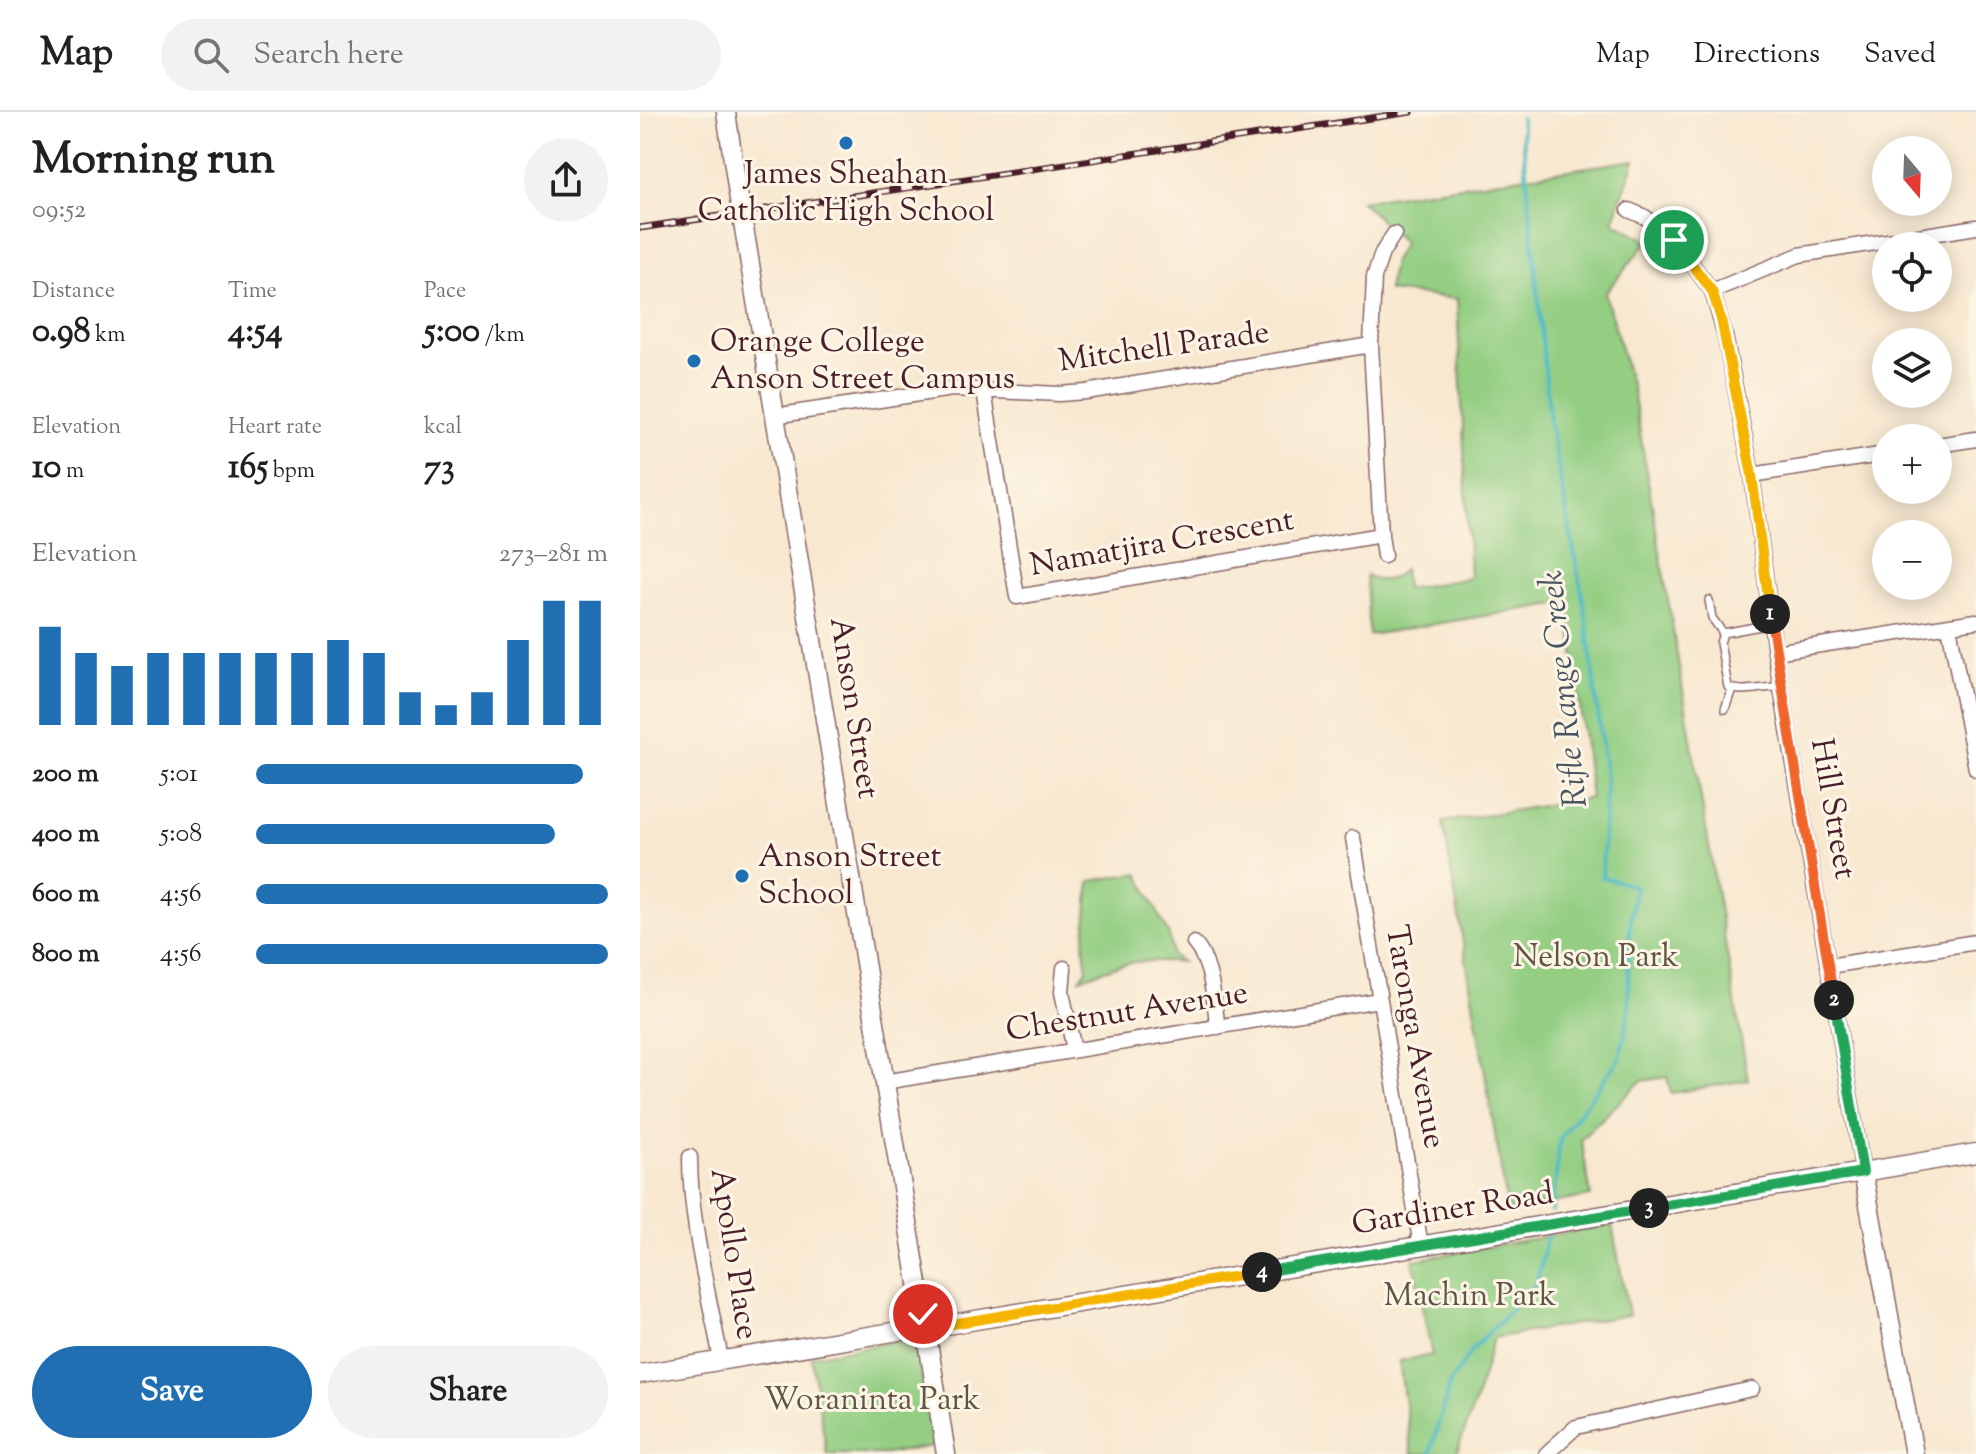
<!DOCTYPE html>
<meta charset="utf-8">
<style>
body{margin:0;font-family:"Sorts Mill Goudy",serif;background:#f2f2f2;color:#202124;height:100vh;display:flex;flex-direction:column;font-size:30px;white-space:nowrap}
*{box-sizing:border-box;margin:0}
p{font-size:26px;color:#757577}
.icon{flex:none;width:44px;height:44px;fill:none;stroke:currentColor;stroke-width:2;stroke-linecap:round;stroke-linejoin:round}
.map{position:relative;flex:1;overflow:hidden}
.panel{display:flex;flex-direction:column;background:#fff;width:640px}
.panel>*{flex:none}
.needle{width:52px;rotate:161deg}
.tools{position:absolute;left:1232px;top:24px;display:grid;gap:16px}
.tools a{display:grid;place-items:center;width:80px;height:80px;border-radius:50%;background:#fff;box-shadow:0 4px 20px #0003;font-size:40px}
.pin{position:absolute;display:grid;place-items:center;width:68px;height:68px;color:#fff;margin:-34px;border:4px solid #fff;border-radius:50%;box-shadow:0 2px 8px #0007}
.km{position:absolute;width:40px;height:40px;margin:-20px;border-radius:50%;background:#222;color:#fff;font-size:22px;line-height:40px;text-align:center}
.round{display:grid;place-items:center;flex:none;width:84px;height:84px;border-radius:42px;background:#f2f2f2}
.overview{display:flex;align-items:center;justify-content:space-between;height:136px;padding:0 32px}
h1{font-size:44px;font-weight:700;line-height:60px}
.figures{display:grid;grid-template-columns:repeat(3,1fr);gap:12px;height:136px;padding:8px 32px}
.figures div{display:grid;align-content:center}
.figures b{font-size:34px;font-weight:700}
.figures small{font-size:22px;font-weight:400}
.figures p{font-size:22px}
.chart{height:224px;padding:16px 32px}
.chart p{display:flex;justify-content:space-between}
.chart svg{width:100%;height:144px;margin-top:8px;stroke:#1f6fb2;stroke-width:6}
.button{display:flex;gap:16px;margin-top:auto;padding:16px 32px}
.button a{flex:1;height:92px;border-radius:48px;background:#1f6fb2;color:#fff;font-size:32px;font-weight:700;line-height:92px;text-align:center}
.button a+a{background:#f2f2f2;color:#202124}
ul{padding:0 32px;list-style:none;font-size:26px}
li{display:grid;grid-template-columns:128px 96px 1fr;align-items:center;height:60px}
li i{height:20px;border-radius:10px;background:#1f6fb2}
header{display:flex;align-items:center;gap:48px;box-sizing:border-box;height:112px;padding:0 40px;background:#fff;border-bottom:2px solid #e0e0e0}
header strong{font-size:38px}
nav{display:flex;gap:44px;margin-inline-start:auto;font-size:28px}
.search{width:560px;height:72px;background:#f2f2f2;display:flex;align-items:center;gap:20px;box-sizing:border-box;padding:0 28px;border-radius:44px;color:#757577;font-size:30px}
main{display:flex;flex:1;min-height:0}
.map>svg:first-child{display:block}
</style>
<header>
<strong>Map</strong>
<div class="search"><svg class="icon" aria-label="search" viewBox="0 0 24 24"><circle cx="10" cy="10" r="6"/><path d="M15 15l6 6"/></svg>Search here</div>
<nav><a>Map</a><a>Directions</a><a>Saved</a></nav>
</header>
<main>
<section class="panel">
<div class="overview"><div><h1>Morning run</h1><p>09:52</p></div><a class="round"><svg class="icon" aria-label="share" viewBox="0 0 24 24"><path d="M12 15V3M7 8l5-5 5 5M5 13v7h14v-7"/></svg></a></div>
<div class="figures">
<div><p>Distance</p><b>0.98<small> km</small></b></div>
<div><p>Time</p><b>4:54</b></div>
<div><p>Pace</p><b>5:00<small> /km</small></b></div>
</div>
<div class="figures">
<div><p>Elevation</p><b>10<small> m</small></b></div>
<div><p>Heart rate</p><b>165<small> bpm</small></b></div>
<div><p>kcal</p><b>73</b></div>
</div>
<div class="chart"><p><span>Elevation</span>273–281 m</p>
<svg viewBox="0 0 160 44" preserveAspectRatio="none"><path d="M5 44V14M15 44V22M25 44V26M35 44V22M45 44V22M55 44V22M65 44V22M75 44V22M85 44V18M95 44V22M105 44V34M115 44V38M125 44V34M135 44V18M145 44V6M155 44V6"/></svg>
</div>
<ul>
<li><b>200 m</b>5:01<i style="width:93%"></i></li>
<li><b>400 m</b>5:08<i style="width:85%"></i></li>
<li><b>600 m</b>4:56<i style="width:100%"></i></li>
<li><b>800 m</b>4:56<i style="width:100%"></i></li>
</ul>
<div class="button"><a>Save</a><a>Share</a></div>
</section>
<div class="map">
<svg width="1336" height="1342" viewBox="0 0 1336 1342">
<rect width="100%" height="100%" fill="#fcf5e5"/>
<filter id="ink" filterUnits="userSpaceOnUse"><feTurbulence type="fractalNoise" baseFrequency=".0125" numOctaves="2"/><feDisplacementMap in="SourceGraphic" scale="16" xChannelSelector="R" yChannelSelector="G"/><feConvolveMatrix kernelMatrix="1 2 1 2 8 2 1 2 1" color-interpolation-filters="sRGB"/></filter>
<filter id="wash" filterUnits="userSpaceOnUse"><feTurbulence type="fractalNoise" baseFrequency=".006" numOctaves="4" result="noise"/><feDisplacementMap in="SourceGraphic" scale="32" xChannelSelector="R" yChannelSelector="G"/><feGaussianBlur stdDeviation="1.8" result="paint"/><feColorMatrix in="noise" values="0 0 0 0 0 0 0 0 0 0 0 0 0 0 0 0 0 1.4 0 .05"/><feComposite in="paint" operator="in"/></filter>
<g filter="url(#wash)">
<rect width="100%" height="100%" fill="#f8e8d0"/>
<!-- green -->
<path fill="#93ce82" stroke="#6e7656" stroke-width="2" d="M995 48 973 110 1008 129 965 181 993 279 1108 968 1031 981 1027 965 1001 969 941 1027 951 1084 868 1099 803 710 951 686 928 490 729 523 726 463C741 471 752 470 764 457L766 477 830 466 817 187 748 179 753 149 764 131 721 89Z
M498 761 529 823 532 843 542 850C496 847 483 850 440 867L447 857 444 837 450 769Z
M972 1113 989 1203 853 1226 837 1285 816 1342H772L759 1249 792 1243 773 1148Z
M275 1226 293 1334 246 1342H187L171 1244Z"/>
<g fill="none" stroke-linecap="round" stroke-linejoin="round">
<!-- stream -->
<path stroke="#4bb9c1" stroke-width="4" d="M881 6 910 311 946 504 966 666 962 765 995 774 988 831 989 898 980 946 920 1027 912 1099
M790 1342 810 1271 831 1239 897 1171 908 1120"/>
</g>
</g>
<g filter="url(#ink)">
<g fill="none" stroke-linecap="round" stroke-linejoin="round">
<!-- service casing -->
<g stroke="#876565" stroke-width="10">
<path id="service" d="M1069 488 1072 506 1083 521 1131 512
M1083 521 1080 531 1088 575C1102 582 1124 574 1141 575
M1085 597 1092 577"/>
</g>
<!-- minor casing -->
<g stroke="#876565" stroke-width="17">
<path id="minor" d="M989 98 1005 105 1034 128 1072 179 1085 224 1112 363 1135 540 1223 1060
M1072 179 1159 143 1336 115
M344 279 377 485 741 423 731 233 734 165 742 141 754 122
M134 304 312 277 419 282 446 280 731 233
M1298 333 1336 327
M1112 363 1246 342
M741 423 744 444
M1309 514 1336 657
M1135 540 1336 509
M713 726 781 1134
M554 831C573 852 573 888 578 915
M1189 854 1336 830
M424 856 422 880 434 938
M244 970 739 888
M50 1045C50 1112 69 1182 81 1248
M906 1342 936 1315 1112 1277"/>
</g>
<!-- tertiary casing -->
<g stroke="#876565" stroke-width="21">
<path id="tertiary" d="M86 0 97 75
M107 134 283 1202
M1223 1060 1274 1342
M300 1214 1336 1041
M288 1230 306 1342
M0 1262 271 1217"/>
</g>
<!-- service -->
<use href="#service" stroke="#fff" stroke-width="7"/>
<!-- minor -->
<use href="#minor" stroke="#fff" stroke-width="14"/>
<!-- tertiary -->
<use href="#tertiary" stroke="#fff" stroke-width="18"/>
<!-- rail casing -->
<g stroke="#4a1f2b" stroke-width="7">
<path id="rail" d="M0 116 771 0"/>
</g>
<!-- rail -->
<use href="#rail" stroke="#fcf5e5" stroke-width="4" stroke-dasharray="12" stroke-linecap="butt"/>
<!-- tertiary-bridge casing -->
<g stroke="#876565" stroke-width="21" stroke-linecap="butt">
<path id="tertiary-bridge" d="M97 75 107 134"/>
</g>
<!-- tertiary-bridge -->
<use href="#tertiary-bridge" stroke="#fff" stroke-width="18"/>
</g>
</g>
<g fill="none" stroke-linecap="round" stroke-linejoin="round" filter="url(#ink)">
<!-- split-1 casing -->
<g stroke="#fff" stroke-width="16">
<path id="split-1" d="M1034 128 1072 179 1081 207 1112 363 1130 502"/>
</g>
<!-- split-2 casing -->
<g stroke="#fff" stroke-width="16">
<path id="split-2" d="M1130 502 1194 888"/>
</g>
<!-- split-3 casing -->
<g stroke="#fff" stroke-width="16">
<path id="split-3" d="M1009 1096 1223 1060 1194 888"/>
</g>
<!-- split-4 casing -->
<g stroke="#fff" stroke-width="16">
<path id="split-4" d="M622 1160 1009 1096"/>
</g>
<!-- split-5 casing -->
<g stroke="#fff" stroke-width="16">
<path id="split-5" d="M283 1202 294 1204 300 1214 622 1160"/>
</g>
<!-- split-1 -->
<use href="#split-1" stroke="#f5b400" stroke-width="10"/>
<!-- split-2 -->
<use href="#split-2" stroke="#f0652b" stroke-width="10"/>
<!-- split-3 -->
<use href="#split-3" stroke="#22a559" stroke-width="10"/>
<!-- split-4 -->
<use href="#split-4" stroke="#22a559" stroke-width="10"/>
<!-- split-5 -->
<use href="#split-5" stroke="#f5b400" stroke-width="10"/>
</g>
<!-- markers -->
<g fill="#1f6fb2" stroke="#fcf5e5" stroke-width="3">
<circle cx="206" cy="31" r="8"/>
<circle cx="54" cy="249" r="8"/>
<circle cx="102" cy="764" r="8"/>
</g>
<g text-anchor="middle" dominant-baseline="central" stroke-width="6" stroke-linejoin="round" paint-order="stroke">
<!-- poi labels -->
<g font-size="32" fill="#4a1f2b" stroke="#fcf5e5" text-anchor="start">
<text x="206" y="63" text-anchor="middle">James Sheahan<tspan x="206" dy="37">Catholic High School</tspan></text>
<text x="70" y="231">Orange College<tspan x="70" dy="37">Anson Street Campus</tspan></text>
<text x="118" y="746">Anson Street<tspan x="118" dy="37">School</tspan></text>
</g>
<!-- street labels -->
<g font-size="32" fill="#4a1f2b" stroke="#fcf5e5">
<text transform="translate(524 236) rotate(-8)">Mitchell Parade</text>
<text transform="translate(522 432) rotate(-10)">Namatjira Crescent</text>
<text transform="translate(213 596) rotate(81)">Anson Street</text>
<text transform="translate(1192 697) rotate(80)">Hill Street</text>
<text transform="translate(487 901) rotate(-9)">Chestnut Avenue</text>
<text transform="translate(774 925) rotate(80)">Taronga Avenue</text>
<text transform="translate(813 1098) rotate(-9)">Gardiner Road</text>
<text transform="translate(93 1142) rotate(81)">Apollo Place</text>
</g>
<!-- park labels -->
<g font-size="32" fill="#605445" stroke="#fcf5e5">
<text x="956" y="846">Nelson Park</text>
<text x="830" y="1185">Machin Park</text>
<text x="232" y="1289">Woraninta Park</text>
</g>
<!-- water labels -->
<g font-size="34" font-style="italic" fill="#4a5560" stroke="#fcf5e5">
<text transform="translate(925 577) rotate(-96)">Rifle Range Creek</text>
</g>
</g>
</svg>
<div class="tools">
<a><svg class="needle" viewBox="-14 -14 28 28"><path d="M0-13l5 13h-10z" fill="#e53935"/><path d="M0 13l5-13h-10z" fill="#757577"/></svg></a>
<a><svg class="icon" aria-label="locate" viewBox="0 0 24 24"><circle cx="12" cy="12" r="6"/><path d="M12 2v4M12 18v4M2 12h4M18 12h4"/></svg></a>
<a><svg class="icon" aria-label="layers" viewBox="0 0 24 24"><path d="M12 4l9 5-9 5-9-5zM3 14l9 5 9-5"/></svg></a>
<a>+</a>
<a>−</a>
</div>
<div class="pin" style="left:1034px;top:128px;background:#1e9e55"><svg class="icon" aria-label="arrive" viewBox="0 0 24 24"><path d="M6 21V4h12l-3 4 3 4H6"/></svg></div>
<div class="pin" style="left:283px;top:1202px;background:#d93025"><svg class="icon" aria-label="check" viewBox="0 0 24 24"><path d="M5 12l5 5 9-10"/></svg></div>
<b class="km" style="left:1130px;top:502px">1</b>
<b class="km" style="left:1194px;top:888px">2</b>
<b class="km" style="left:1009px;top:1096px">3</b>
<b class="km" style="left:622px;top:1160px">4</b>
</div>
</main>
